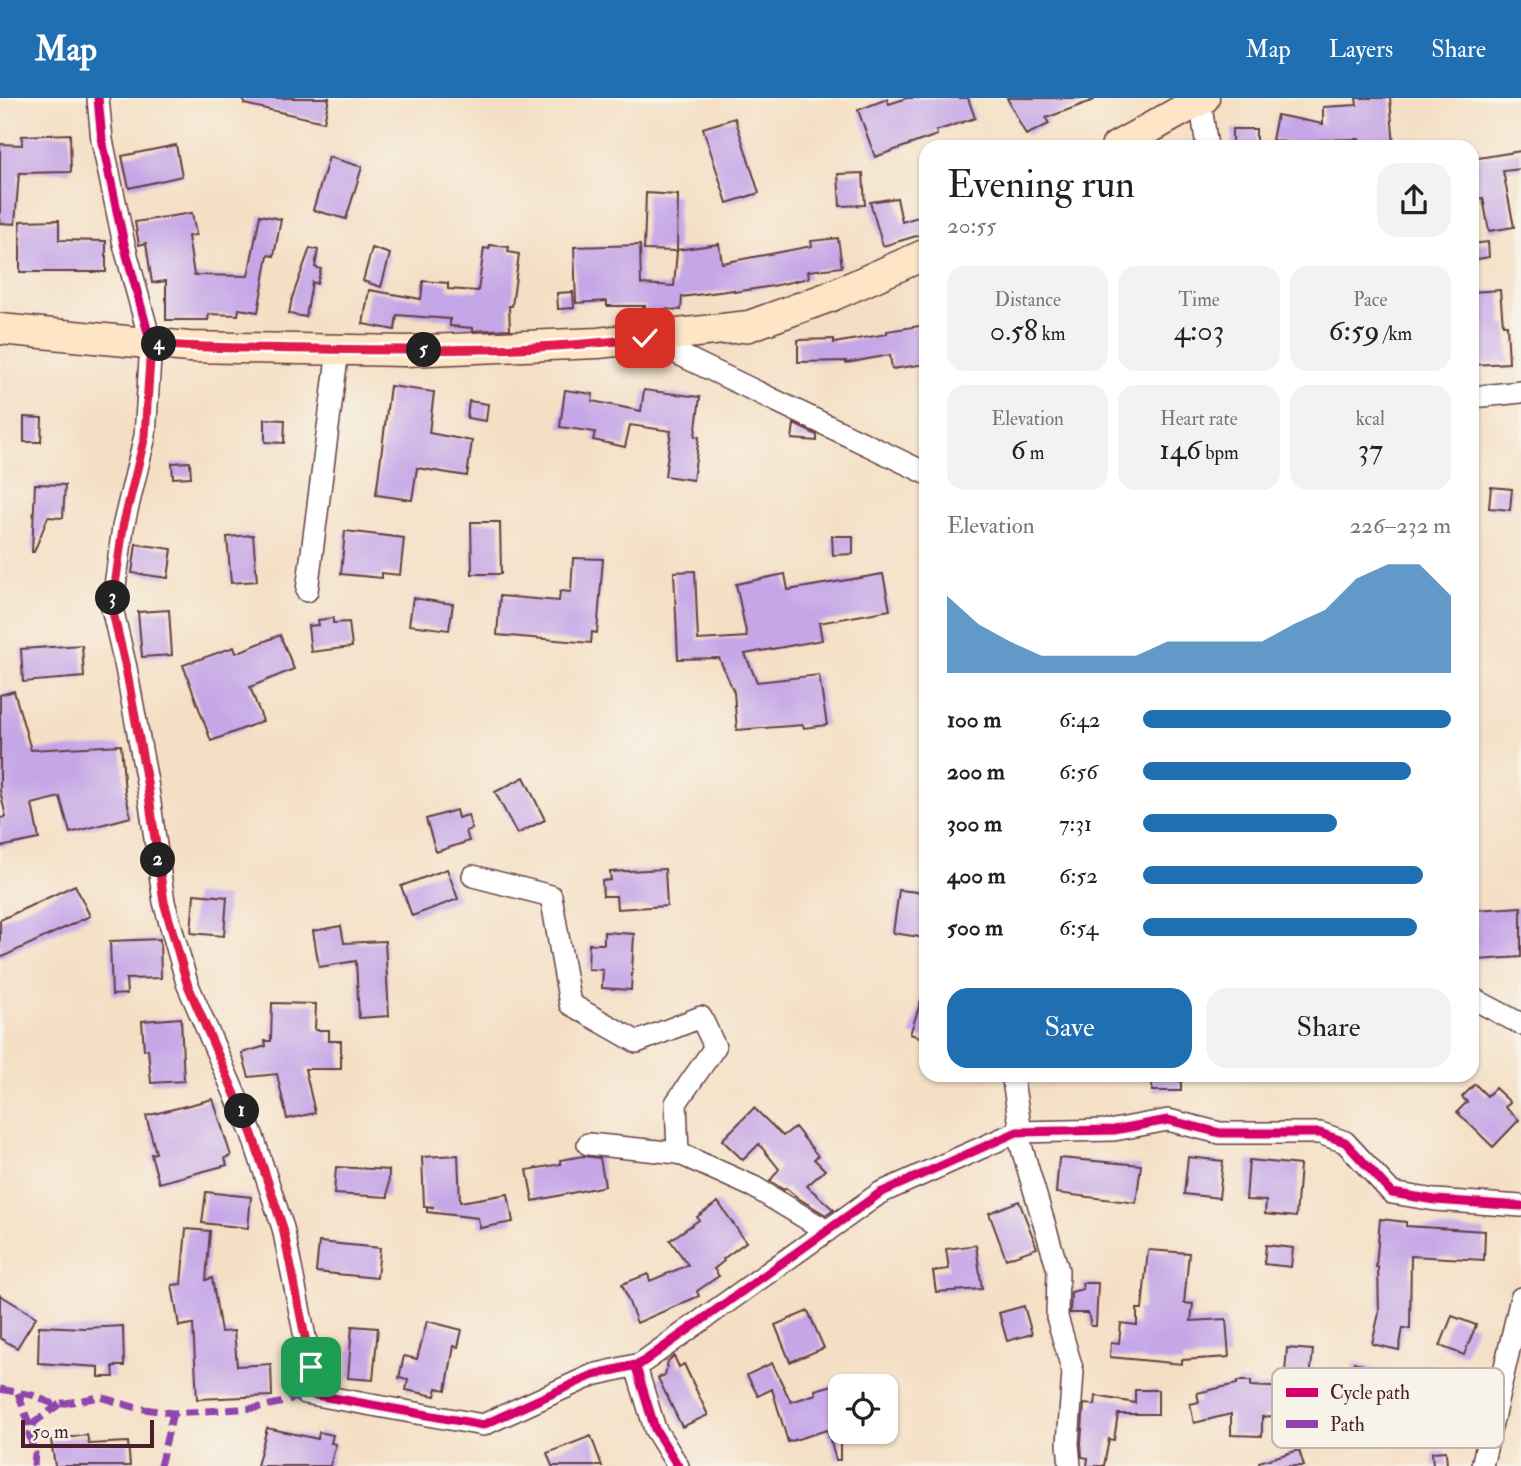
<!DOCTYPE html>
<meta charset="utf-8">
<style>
body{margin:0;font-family:"IM FELL Double Pica",serif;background:#f2f2f2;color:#222;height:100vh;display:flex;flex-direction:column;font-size:26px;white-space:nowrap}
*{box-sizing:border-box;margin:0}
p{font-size:23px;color:#767676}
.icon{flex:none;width:38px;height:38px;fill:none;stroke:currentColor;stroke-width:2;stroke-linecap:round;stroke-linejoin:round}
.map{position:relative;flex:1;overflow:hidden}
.side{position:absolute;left:919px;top:42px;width:560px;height:942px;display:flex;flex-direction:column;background:#fff;border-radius:21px;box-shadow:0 2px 5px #0004}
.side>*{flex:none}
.controls{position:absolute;left:828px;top:1276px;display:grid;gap:14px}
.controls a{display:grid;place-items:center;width:70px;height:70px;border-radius:14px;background:#fff;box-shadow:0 2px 5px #0004;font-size:35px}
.scale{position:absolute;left:21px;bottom:18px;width:133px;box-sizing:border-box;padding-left:7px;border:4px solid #4a1f2b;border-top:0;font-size:19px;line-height:24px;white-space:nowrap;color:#4a1f2b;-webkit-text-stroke:5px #f7f3e8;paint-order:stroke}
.pin{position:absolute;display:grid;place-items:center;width:60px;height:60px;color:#fff;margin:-30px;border-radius:14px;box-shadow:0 4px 10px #0006}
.km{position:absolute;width:35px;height:35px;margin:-18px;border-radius:50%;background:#222;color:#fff;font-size:19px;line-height:35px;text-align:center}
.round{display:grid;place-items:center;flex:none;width:74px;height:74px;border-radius:21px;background:#f2f2f2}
.headline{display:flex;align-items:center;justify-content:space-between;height:119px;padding:0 28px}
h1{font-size:38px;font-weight:600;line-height:52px}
.metrics{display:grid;grid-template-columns:repeat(3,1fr);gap:10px;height:119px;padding:7px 28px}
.metrics div{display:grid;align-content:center;border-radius:18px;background:#f2f2f2;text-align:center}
.metrics b{font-size:30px;font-weight:600}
.metrics small{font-size:19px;font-weight:400}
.metrics p{font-size:19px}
.chart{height:196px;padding:14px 28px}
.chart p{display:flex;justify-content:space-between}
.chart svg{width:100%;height:126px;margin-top:7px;fill:#1f6fb2;opacity:.7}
.primary-button{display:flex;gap:14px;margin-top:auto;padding:14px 28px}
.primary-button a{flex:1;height:80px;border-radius:21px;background:#1f6fb2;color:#fff;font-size:28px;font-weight:600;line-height:80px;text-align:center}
.primary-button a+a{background:#f2f2f2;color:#222}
ul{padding:0 28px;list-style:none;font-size:23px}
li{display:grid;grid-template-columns:112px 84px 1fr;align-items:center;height:52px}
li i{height:18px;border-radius:9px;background:#1f6fb2}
header{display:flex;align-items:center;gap:42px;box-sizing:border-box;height:98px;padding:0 35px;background:#1f6fb2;color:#fff}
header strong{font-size:33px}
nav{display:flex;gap:38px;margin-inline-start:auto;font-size:24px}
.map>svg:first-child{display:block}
</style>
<header>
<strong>Map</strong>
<nav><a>Map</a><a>Layers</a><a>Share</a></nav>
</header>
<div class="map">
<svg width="1521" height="1368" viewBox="0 0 1521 1368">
<rect width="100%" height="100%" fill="#f7f3e8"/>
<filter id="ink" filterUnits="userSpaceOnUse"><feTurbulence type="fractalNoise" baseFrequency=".0143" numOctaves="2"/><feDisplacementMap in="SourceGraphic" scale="14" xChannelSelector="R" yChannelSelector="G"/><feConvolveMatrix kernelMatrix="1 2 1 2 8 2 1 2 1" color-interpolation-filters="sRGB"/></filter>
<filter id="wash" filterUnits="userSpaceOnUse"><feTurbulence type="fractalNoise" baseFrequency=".00686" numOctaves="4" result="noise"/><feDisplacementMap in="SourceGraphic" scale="28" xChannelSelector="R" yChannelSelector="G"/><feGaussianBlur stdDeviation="1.57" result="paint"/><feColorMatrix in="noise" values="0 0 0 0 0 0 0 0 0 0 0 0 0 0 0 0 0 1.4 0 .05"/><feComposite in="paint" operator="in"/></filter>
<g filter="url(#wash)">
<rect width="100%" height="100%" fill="#f4dfc4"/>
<g id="blocks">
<!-- building -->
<path fill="#c5a6e7" d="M244 0H329L324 24 244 6Z
M907 0H968L975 20 936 33 937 37 875 59 858 12 887 1 889 6Z
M1007 0H1094V2L1046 20 1049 26 1026 37Z
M1356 0H1390L1394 49H1360L1359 41 1319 42V49L1272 42 1277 17 1323 26V9L1357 7Z
M735 20 759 95 727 105 703 30Z
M1232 31H1256V49H1232Z
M70 36 71 74 19 75 15 126 0 125V46L22 47V38Z
M176 47 182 78 129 90 122 58Z
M1521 53V71L1503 73 1514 129 1489 133 1483 100 1472 102V61Z
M329 59 362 69 346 121 313 112Z
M863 75 865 107 840 108 838 76Z
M646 95 678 97 677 152 719 146 722 165 812 148 811 143 838 140 842 169 808 173 809 180 773 188 734 194V192L682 199 681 212 664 211 663 216 645 215V208H607V203L576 205 574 149 640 147 641 186 674 188 677 153 644 152Z
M897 100 902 124 918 119 923 136 883 148 870 104Z
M192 115 196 137 188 138 194 177 248 178 260 117 281 121 274 158 268 157 258 214 239 211 238 217 209 216 208 222H166V183L152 185 146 145 139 147 135 124Z
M59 122V142L106 143V174H20V123Z
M1488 144 1489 159 1472 162V146Z
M490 147 509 149 508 154 519 156 512 208H509L510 231 473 233V230L450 228V221L397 217 395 232 363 226 369 192 421 201 423 183 448 185V191L478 193 484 150 489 151Z
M310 150 318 152 315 169 321 171 317 186 312 184 306 219 289 216 292 200Z
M372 150 390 156 381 189 363 183Z
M1500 192 1503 227H1507L1509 265 1472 267V194Z
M573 194 574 210 558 211 557 195Z
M926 227V266L892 271 890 257 846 265V263L798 264V242L834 241V245L887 236V233Z
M390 288 434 294 429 335 472 343 467 378 417 370 412 402 376 397Z
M565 292 593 296 592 303 641 313 644 292 700 299 695 338 699 339 693 382 665 378 671 333 630 327 625 349 593 342 595 334 560 329Z
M469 303 488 306 486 323 467 320Z
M24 319 42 320 41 344H24Z
M265 321 285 322 284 345 265 344Z
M794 326 817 337V343L792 341Z
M190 364 191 379 173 380 172 365Z
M35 386 65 387 63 420 48 419 34 454H32Z
M1491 389 1512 391 1510 412 1489 410Z
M471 424H500L501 476H472Z
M345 433 404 440 400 477 382 475V480L341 476Z
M253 437 257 483 231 485 227 439Z
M832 438H853V456L833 457Z
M136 446 172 451 168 480 132 475Z
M573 460 603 461 597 535 592 534 591 545 497 537 500 498 559 503 560 493 571 494Z
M695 473 698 542 747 539 736 486 785 476 788 492 883 476 890 512 819 525 822 542 745 556 757 584 819 577 827 627 804 630 803 627 737 632 734 594 719 560 678 561 674 474Z
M413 500 453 506 449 532 409 527Z
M169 512 172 557 142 559 138 514Z
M333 520V525L349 524 352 549 311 554 308 528 319 527 318 522Z
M280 537 294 571 250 589 263 623 211 643 183 567 234 549 236 555Z
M82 547 84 579 23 584 21 551Z
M14 593 31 652 121 647 125 694 131 719 70 735 60 699 32 706 39 741 0 749V720L6 719 0 693V597Z
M524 679 545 722 517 736 495 694Z
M456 712 458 720 468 717 472 731 466 733 469 743 436 754 426 721Z
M447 771 458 801 412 818 401 788Z
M665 771 667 808 617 811 616 798H603L602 783 611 782 610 774Z
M75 787 90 818 0 860V822Z
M899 792 926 795V840L893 835Z
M194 796 227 799 224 838 191 835Z
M1521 809V859L1477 862 1476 812Z
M341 828 344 845 385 843 389 918 359 920 356 863 319 869 313 833Z
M604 834 634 836 631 892 602 890 603 872 588 871 589 846H604Z
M160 841 161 880 126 881 127 896 112 897 110 843Z
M923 897H926V941L910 936Z
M272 905 316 906 315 932H329V943H341V971H305L315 1015 287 1021 277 976 249 979 242 955 266 948 265 943H271Z
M181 920 184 983 151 985 148 951 144 952 142 923Z
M1153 976H1181V993H1152Z
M1475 986 1487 998 1495 990 1510 1004 1505 1009 1519 1022 1493 1049 1457 1014 1467 1004 1462 999Z
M213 1001 231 1058 225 1060 227 1067 159 1085 151 1056 156 1055 146 1018Z
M754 1010 783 1038 795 1029 818 1058 814 1061 825 1072 807 1088 834 1112 826 1117 798 1100 786 1090 784 1092 770 1083 779 1071 759 1046 743 1062 722 1042Z
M458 1057 460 1104 508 1096 513 1124 480 1130 478 1120 427 1114V1110L434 1109 424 1108 422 1059Z
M583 1058 600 1060 605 1088 533 1103 527 1072 561 1066 560 1062Z
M1188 1059 1223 1063 1219 1100 1184 1096Z
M1059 1060 1141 1067 1136 1105 1056 1095Z
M1249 1062 1300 1067 1296 1119 1265 1116 1266 1103 1246 1102Z
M336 1069 389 1072 388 1099 334 1096Z
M206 1094 251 1099 248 1130 202 1125Z
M1019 1103 1037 1150 1006 1161 989 1115Z
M718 1104 746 1144 723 1161 724 1163 714 1171 719 1178 697 1193 699 1198 637 1225 622 1186 648 1176 650 1183 688 1167 670 1142 699 1122 697 1119Z
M1380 1121 1406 1124V1128L1485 1133 1484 1162 1411 1158 1410 1231 1403 1230 1399 1252 1372 1246 1379 1215 1378 1169H1376Z
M186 1131 210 1133 206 1182 212 1180 221 1234 234 1233 237 1268 271 1266 272 1298 197 1301 193 1226 179 1228 172 1187 181 1186Z
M319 1144 380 1150 377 1180 316 1174Z
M976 1147 982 1191 936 1194 933 1173 949 1171 946 1151Z
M1266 1147 1293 1150 1291 1169 1264 1166Z
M1148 1152 1189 1155 1184 1205 1193 1206 1191 1223 1226 1221 1229 1259 1182 1262V1266L1110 1259 1111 1244 1119 1245 1121 1225 1137 1227V1211H1142Z
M1082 1185H1098L1096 1228H1091L1088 1215H1070L1071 1194 1083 1191Z
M0 1197 36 1219 17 1250 0 1240Z
M1024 1208 1032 1236 1007 1243 999 1215Z
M808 1213 824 1250 790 1264 775 1227Z
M1452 1218 1476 1227 1464 1257 1440 1248Z
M427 1223 462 1232 458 1249 454 1248 446 1292 437 1290 435 1298 406 1292 408 1282 399 1280 404 1258 417 1261Z
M39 1228 84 1230 123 1228 124 1268H113L114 1279H99V1269L38 1265Z
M352 1228 378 1230 373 1282 348 1280Z
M1287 1250 1313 1252 1309 1290 1284 1287Z
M674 1258 679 1269 684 1266 708 1317 682 1329 658 1280 665 1277 668 1263Z
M1354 1264 1409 1283 1403 1320 1408 1322 1405 1328 1414 1331 1409 1343 1398 1339 1396 1347 1337 1325 1350 1290 1346 1289Z
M772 1265 791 1304 816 1296 815 1292 840 1285V1362H836L827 1332 788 1344 772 1291 758 1298 747 1277Z
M1237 1283H1251V1288L1292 1290 1295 1316 1262 1319V1338L1231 1337V1316L1194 1325 1190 1306 1199 1304 1197 1295 1237 1286Z
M1135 1292H1158V1316H1118L1114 1342 1109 1341 1104 1368H1087L1088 1360 1082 1359 1081 1345 1084 1306 1095 1307 1096 1298 1135 1305Z
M267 1330 318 1341 319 1334 333 1337 331 1345 336 1346 330 1368H257Z
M87 1337 89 1346 128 1344 130 1368H55L51 1342Z
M591 1338 602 1368H552L547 1355Z
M1299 1352 1304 1368H1260L1259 1364Z
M1446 1353 1447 1368H1433L1432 1354Z"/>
</g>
</g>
<g filter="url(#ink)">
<use href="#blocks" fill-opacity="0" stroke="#643c42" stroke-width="2"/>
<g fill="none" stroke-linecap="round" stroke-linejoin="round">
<!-- minor casing -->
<g stroke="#643c42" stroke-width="24">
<path id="minor" d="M98 0 102 42 124 146 151 246 145 338 123 429 112 510 126 570 147 684 164 804 187 885 252 1036 283 1130 311 1269 305 1295 483 1327 593 1277 640 1266
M1200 1 1207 49
M645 240 926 375
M1472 299 1521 294
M307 493 338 252
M473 778 551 798 570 906 637 944 701 919 715 949 676 1005 678 1055 754 1089 827 1133
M1472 900 1521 926
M1012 976 1021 1034
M1017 1034 1058 1172 1057 1219 1073 1274 1068 1345 1070 1368
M588 1046 678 1055
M678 1368 655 1331 636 1269 880 1095 1017 1034 1114 1032 1168 1022 1220 1035H1320L1345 1044 1392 1095 1435 1102 1521 1108
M1482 1368 1521 1200"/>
</g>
<!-- secondary casing -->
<g stroke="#643c42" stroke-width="33">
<path id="secondary" d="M1116 49 1204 0
M0 231 189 249 405 253 598 245 749 228 829 199 926 156"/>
</g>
<!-- minor -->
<use href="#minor" stroke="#fff" stroke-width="21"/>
<!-- secondary -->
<use href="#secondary" stroke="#fde5c5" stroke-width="30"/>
<!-- quiet -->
<path stroke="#8e44ad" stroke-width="7" stroke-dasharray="14 7" stroke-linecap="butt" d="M0 1291 32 1297 51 1305H66L100 1299 137 1310 173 1315 256 1310 284 1304 305 1295
M18 1295 28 1323 29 1336
M34 1368 35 1356 29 1336 35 1324 61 1305
M160 1368 173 1315"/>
<!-- cycleway casing -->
<g stroke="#f7f3e8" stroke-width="13">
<path id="cycleway" d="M98 0 102 42 124 146 151 246 145 338 123 429 112 510 126 570 147 684 164 804 187 885 252 1036 283 1130 311 1269 305 1295 483 1327 593 1277 640 1266
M678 1368 655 1331 636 1269 880 1095 1017 1034 1114 1032 1168 1022 1220 1035H1320L1345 1044 1392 1095 1435 1102 1521 1108"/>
</g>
<!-- cycleway -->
<use href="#cycleway" stroke="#d6006c" stroke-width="9"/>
</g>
</g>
<g fill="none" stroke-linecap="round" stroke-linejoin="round" filter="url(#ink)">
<!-- route casing -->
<g stroke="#fff" stroke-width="14">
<path id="route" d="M311 1269 283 1130 252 1036 187 885 164 804 147 684 126 570 112 510 123 429 145 338 151 246C208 251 265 250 321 251 429 253 538 253 645 240"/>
</g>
<!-- route -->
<use href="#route" stroke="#e11d48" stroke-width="9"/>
</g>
<!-- legend -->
<rect x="1272" y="1270" width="232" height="80" rx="10" fill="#f7f3e8" stroke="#c3b3af" stroke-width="2"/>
<rect x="1286" y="1290" width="32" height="9" fill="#d6006c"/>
<rect x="1286" y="1322" width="32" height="8" fill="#8e44ad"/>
<g font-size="19" fill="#4a1f2b">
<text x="1330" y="1301">Cycle path</text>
<text x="1330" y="1333">Path</text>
</g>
</svg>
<div class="controls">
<a><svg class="icon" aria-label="locate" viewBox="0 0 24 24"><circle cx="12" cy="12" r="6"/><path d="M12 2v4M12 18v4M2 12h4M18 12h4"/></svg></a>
</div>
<div class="scale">50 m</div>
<div class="pin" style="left:311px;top:1269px;background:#1e9e55"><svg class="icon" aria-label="arrive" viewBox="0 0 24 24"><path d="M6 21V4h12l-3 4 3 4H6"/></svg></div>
<div class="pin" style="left:645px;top:240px;background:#d93025"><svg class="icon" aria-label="check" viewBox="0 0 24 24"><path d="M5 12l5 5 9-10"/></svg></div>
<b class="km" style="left:242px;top:1013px">1</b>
<b class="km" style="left:158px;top:762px">2</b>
<b class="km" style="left:113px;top:500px">3</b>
<b class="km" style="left:159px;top:246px">4</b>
<b class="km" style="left:424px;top:252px">5</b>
<section class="side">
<div class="headline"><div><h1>Evening run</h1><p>20:55</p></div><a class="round"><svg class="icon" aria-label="share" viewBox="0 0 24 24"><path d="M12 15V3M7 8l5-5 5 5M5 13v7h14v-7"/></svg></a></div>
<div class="metrics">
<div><p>Distance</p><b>0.58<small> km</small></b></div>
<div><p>Time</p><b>4:03</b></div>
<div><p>Pace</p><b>6:59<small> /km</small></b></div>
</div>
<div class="metrics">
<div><p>Elevation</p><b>6<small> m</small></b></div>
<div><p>Heart rate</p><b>146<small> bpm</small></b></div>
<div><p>kcal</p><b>37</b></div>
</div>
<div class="chart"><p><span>Elevation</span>226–232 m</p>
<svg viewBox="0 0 160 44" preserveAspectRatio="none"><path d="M0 44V17L10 27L20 33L30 38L40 38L50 38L60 38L70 33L80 33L90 33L100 33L110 27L120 22L130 11L140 6L150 6L160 17V44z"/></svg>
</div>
<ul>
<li><b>100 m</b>6:42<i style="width:100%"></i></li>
<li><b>200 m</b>6:56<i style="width:87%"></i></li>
<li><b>300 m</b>7:31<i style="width:63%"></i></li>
<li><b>400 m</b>6:52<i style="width:91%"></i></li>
<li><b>500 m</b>6:54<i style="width:89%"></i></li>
</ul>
<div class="primary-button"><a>Save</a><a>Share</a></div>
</section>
</div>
